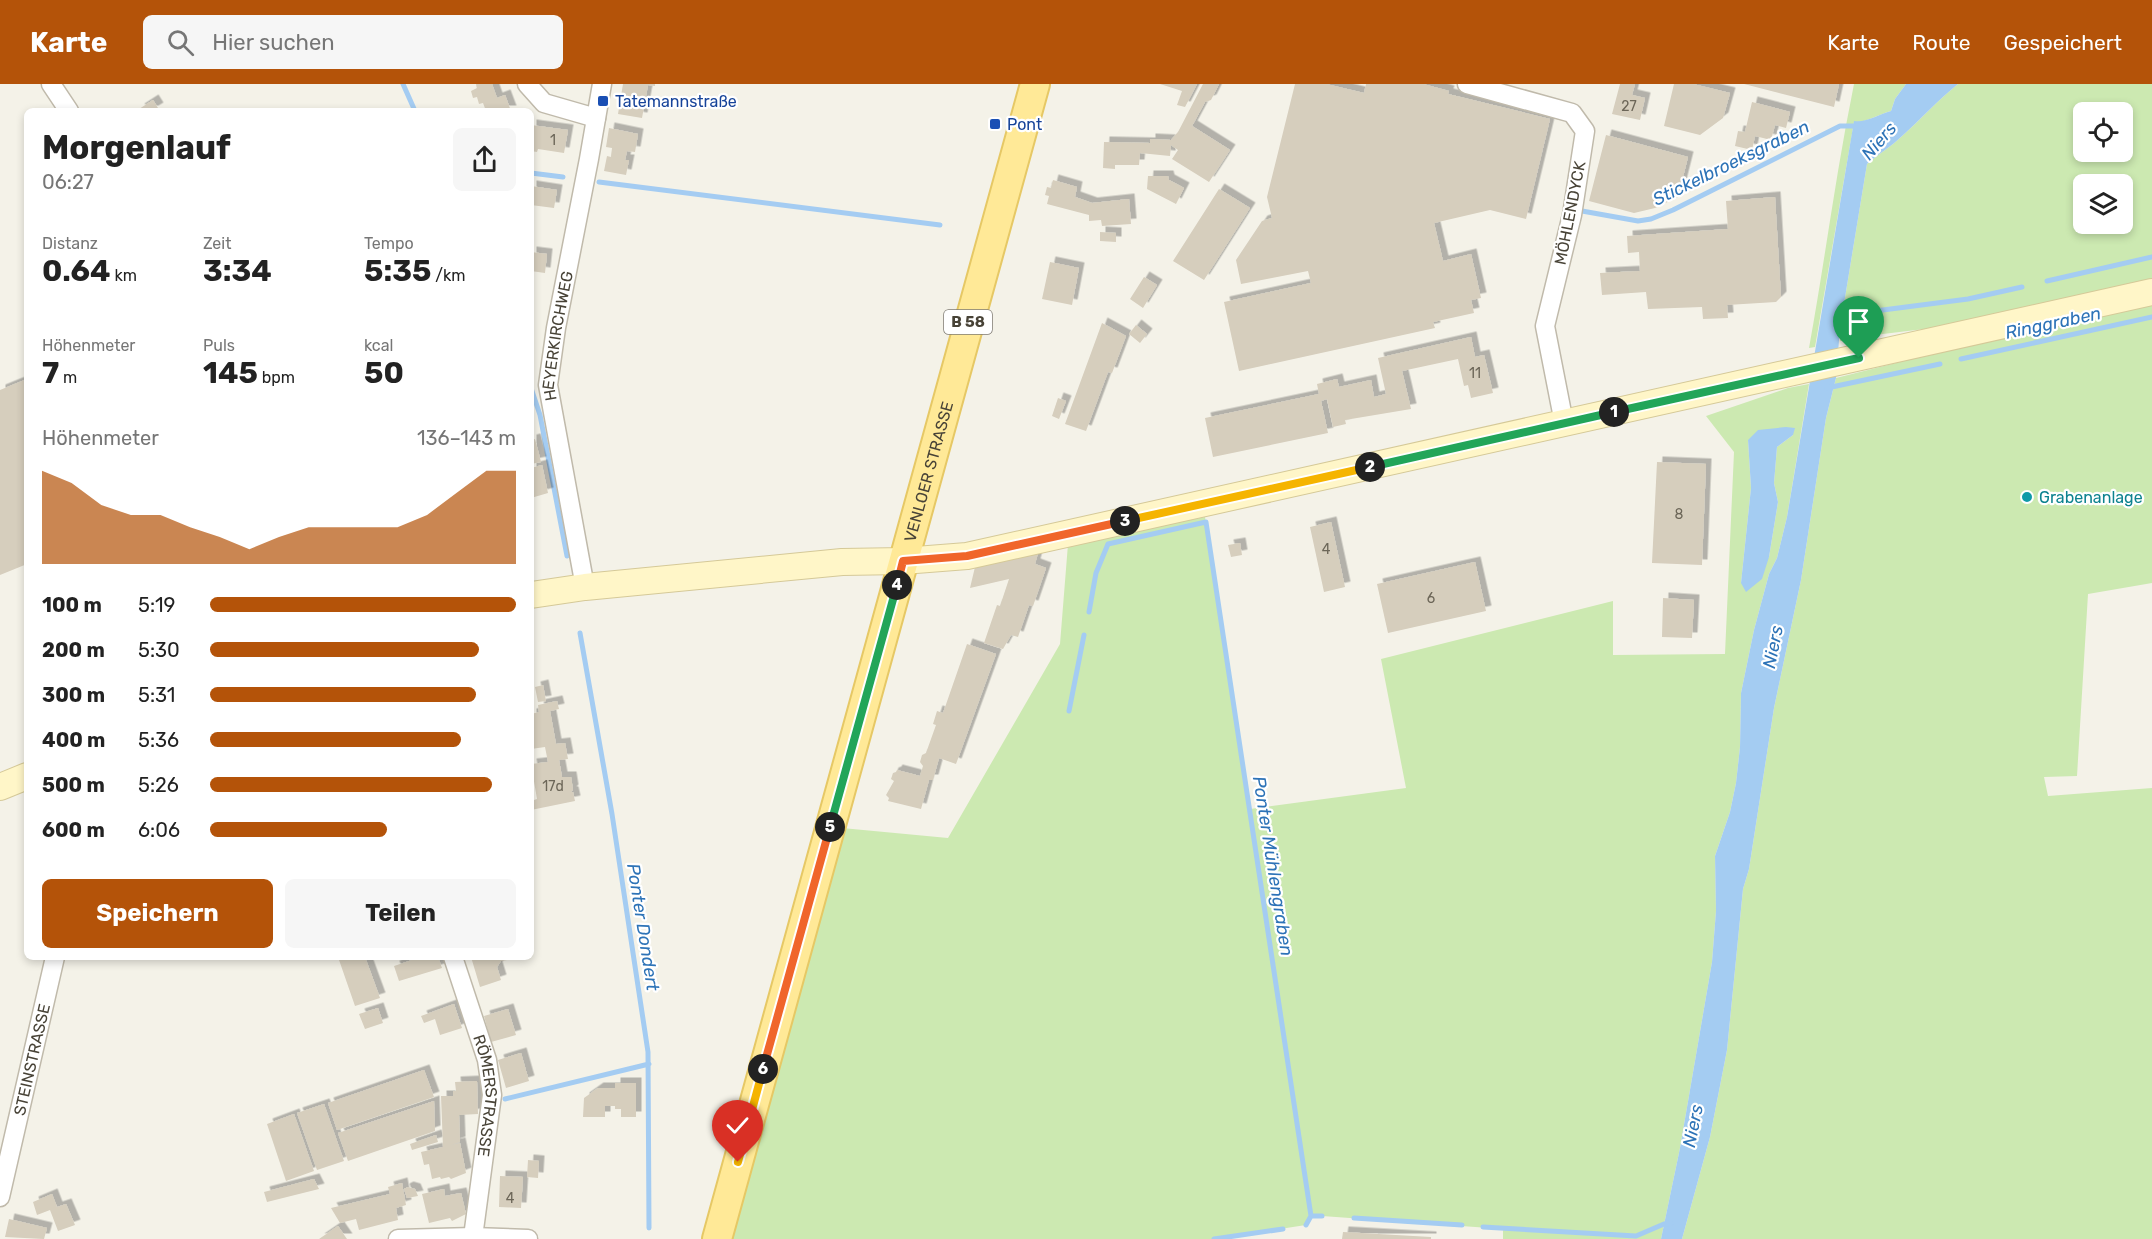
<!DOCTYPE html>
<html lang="de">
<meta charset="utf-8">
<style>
body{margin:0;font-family:Rubik,sans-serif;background:#f6f6f6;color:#222;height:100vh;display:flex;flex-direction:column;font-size:22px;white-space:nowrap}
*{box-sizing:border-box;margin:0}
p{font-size:20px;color:#767676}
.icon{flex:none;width:33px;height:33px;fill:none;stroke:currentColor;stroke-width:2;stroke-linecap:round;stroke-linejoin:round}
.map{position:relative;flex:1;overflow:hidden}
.panel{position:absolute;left:24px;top:24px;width:510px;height:852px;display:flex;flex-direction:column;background:#fff;border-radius:9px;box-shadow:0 3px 9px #0003}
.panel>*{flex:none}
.tools{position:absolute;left:2073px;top:18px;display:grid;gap:12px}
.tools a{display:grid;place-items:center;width:60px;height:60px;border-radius:9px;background:#fff;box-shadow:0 3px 9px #0003;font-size:30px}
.pin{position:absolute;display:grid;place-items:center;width:51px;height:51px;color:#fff;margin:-62px -26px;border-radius:50% 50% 50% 0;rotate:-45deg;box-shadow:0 0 6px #0007}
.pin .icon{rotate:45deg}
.km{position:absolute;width:30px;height:30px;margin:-15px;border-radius:50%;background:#222;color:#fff;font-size:16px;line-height:30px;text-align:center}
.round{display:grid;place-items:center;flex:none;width:63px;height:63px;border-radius:9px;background:#f6f6f6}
.summary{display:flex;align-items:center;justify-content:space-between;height:102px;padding:0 18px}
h1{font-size:33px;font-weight:700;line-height:45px}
.metrics{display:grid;grid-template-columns:repeat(3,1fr);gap:9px;height:102px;padding:6px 18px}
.metrics div{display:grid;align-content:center}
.metrics b{font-size:30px;font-weight:700}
.metrics small{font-size:16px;font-weight:400}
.metrics p{font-size:16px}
.chart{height:168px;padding:12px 18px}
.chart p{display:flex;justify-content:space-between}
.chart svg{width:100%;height:108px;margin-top:6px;fill:#b45309;opacity:.7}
.button{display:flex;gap:12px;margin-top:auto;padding:12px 18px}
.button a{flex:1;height:69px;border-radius:9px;background:#b45309;color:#fff;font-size:24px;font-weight:700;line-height:69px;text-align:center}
.button a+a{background:#f6f6f6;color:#222}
ul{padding:0 18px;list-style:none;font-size:20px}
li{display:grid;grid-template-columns:96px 72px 1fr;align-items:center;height:45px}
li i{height:15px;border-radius:8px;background:#b45309}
header{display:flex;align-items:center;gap:36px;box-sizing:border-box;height:84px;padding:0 30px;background:#b45309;color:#fff}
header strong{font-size:28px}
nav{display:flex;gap:33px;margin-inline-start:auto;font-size:21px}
.search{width:420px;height:54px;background:#f6f6f6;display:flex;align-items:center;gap:15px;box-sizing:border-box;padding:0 21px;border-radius:9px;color:#767676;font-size:22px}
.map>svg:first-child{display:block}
</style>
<header>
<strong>Karte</strong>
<div class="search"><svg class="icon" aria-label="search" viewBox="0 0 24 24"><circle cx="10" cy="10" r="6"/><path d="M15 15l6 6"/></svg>Hier suchen</div>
<nav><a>Karte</a><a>Route</a><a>Gespeichert</a></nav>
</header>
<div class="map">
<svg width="2152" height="1155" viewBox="0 0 2152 1155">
<defs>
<filter id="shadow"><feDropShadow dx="5.5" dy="-5.5" stdDeviation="0" flood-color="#0004"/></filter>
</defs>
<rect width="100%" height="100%" fill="#f4f2e8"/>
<!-- green -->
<path fill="#cce9b1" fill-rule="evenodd" d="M1854 0H1906L1895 15 1891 27C1879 30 1866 39 1854 38L1815 263 1809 264C1825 176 1836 88 1854 0Z
M1958 0H2152V206L2041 231 1858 253 1840 257V244L1867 80C1878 70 1891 63 1901 53 1921 35 1938 16 1958 0ZM2084 28H2122V68H2084ZM2084 100H2122V140H2084Z
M2152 217V499L2088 510 2077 692 2044 693 2048 712 2152 704V1155H1682L1710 1053 1727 966 1743 805 1749 785 1774 624 1801 496 1826 334 1836 294 2128 221Z
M1809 300 1787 433 1777 474 1769 490 1754 546 1741 609 1740 663 1736 699 1730 728 1715 772 1716 827 1712 878 1680 1064 1661 1155H1503V1145L1322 1132H1311L1306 1141 1214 1155H730L842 744 948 754 1060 560 1068 460 1205 433 1250 725 1406 704 1381 575 1613 517V571L1725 570 1734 368 1706 332 1788 304ZM1793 351 1777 363 1774 399 1778 418 1769 473 1741 499 1751 404 1748 356Z"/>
<!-- water -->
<path fill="#a4ccf2" d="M1906 0H1958C1938 16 1921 35 1901 53 1891 63 1878 70 1867 80L1840 244 1836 294 1826 334 1801 496 1774 624 1749 785 1743 805 1727 966 1710 1053 1682 1155H1661L1680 1064 1712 878 1716 827 1715 772 1730 728 1736 699 1740 663 1741 609 1754 546 1769 490 1777 474 1787 433 1854 37C1866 39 1879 30 1891 27L1895 15Z
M1786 343 1795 344 1793 351 1777 363 1774 399 1778 418 1769 473 1762 495 1746 508 1741 499 1751 404 1748 356 1758 346Z"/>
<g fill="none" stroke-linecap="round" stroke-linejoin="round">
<!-- stream -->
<path stroke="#a4ccf2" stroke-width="5" d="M403 0 415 27
M531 89 563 93
M599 98 940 141
M1582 127 1638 137 1651 135 1673 126 1840 42H1860
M2047 197 2152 173
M1875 227 1968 215 2022 203
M1961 275 2152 233
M531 304 540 331 567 472
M1827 304 1940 280
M1089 528 1096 489 1108 460 1206 438 1311 1132
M580 549 612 730 648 968 649 1144
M1069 627 1084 551
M505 1015 649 980
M1354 1134 1462 1141
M1306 1141 1311 1132H1322
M1483 1143 1636 1152 1664 1140 1671 1139
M1214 1155 1283 1145"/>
</g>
<!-- building -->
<path fill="#d6cebd" filter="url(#shadow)" d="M476 0H492L497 14 505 11 511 27H486L483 19 479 20 477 13 473 14 471 7 477 4Z
M623 0H655V2L648 1 642 34 618 30Z
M1160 0H1197L1185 23 1177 21 1182 7Z
M1203 0H1219L1211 16 1205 18 1192 42 1230 66 1209 98 1172 75 1178 66 1171 61 1170 72 1140 69 1139 81H1115V85L1103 84 1104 58 1150 59V55L1171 56 1178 48Z
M1295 0H1326L1364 9 1366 0H1423L1449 7 1448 10 1550 35 1526 135 1490 126 1434 139 1443 177 1471 170 1481 214 1471 216 1474 229 1433 238 1435 244 1239 287 1224 218 1311 199 1308 187 1241 200 1236 176 1262 137 1272 134 1267 113Z
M1620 0H1635L1632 11 1645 14 1640 36 1612 30Z
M1674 0H1693L1730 9 1723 34 1700 51 1664 42Z
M1744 0H1839L1834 23Z
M153 16 158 24 153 27H141L139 25Z
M1752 18 1790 28 1786 44 1775 41 1771 56 1755 52 1752 66 1735 62 1738 47 1745 48Z
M531 41 568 46 564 69 538 65 537 68 531 67Z
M609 44 638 50 635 68 627 67 625 76H629L626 91 604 87 607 72 611 73 612 64 606 63Z
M1606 51 1688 73 1678 113 1655 124 1634 129 1589 117Z
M1148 92H1168L1169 96 1184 104 1176 120 1147 105Z
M1053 96 1077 103 1075 113 1092 119 1129 115 1131 140 1102 142 1101 136 1089 137V131L1047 120 1049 112 1045 111 1047 103 1051 104Z
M531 102 557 106 554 124 531 121Z
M1219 105 1250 124 1204 196 1173 177Z
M1775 113 1781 213 1776 218 1727 221 1728 234 1703 235 1702 223 1648 225 1646 208 1602 211 1600 189 1640 187 1639 168 1628 169 1627 152 1728 145 1726 117Z
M1100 148 1116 149V158L1100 157Z
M531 168 547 170 545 189 531 187Z
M1050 178 1079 184 1072 221 1042 215Z
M1144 193 1157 201 1143 224 1130 215Z
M1102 239 1126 252 1112 289 1108 288 1086 347 1065 340Z
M1136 241 1147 250 1140 259 1129 250Z
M1471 253 1475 273 1484 271 1493 309 1471 314 1468 301 1464 302 1458 275 1402 287 1411 325 1345 336 1346 340 1333 343 1327 315 1321 317 1328 349 1213 373 1205 334 1319 310 1317 300 1337 295 1339 303 1371 296 1374 313 1386 310 1378 274Z
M27 295V480L0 491V306Z
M1058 314 1066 317 1059 335 1052 332Z
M535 355 541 378 531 380V356Z
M1657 378 1706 380 1702 481 1652 479Z
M542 381 548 409 531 414V384Z
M1331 438 1345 503 1324 508 1310 443Z
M1240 459 1242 471 1231 473 1228 461Z
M1038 469 1035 480 1046 484 1033 522 1029 521 1018 553 1011 551 1003 565 984 559 997 521 1000 522 1009 495 970 504 975 483Z
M1475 478 1486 527 1388 549 1377 500Z
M1663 514 1694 516 1692 554 1662 553Z
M967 560 996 570 956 680 939 674 933 696H929L921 725 888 717 889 714 886 711 894 697 891 695 893 689 896 688 897 686 920 692 923 682 920 678 922 671 926 669 936 641 933 640 937 627 943 629Z
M543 601 546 617 538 618 535 603Z
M557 617 559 625 550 627 556 660 565 659 568 675 559 676 562 693H571L573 706 571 708H573L575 717 531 726 534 716 537 715 531 680 548 678 545 663 531 665V630L539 628 538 621Z
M338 873H365L380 914 355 922Z
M414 873H438L442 884 399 897 394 882 415 875Z
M471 873H507V876L501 877 497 883 501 896 480 903Z
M454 920 462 944 440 951 435 935 424 939 421 932Z
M378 924 383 939 365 945 359 930Z
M508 925 516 951 491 958 484 932Z
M521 969 529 997 506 1004 498 976Z
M424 986 434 1013 337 1046 328 1019Z
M477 997 478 1030 459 1031 460 1058 451 1061 460 1059 466 1089 451 1095 449 1093 441 1095 440 1093 432 1095 429 1080 424 1081 421 1068 443 1063 441 1012H453V1007H456L455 998Z
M615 999H636V1033H621V1025H615V1022H605V1033H583L584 1014 598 1004H615Z
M434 1017 435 1047 348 1077 338 1049Z
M324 1020 344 1077 317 1086 297 1029Z
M294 1030 314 1087 286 1097 267 1040Z
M436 1051 438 1058 412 1066 410 1060Z
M528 1076 539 1077 538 1094 527 1093Z
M500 1092 523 1093 521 1124 499 1123Z
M314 1095 319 1105 267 1118 264 1108Z
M402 1099 406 1121 396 1124 398 1136 359 1146 356 1135 340 1139 331 1124 390 1110 388 1103Z
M408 1103 415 1105 418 1112 407 1114 404 1105Z
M444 1105 445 1112 461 1109 466 1130 452 1137 450 1134 429 1139 422 1110Z
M52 1110 57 1123 66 1120 75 1141 58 1147 50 1126 37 1131 33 1118Z
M9 1135 47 1144 44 1155 5 1153Z
M338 1142 347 1155H319Z
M1343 1148 1431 1153V1155H1342Z"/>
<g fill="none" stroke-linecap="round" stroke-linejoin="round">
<!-- street casing -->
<g stroke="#c0baab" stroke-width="21">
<g id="street">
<path d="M51 0 69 27"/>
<path d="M527 0 544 19 596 34"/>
<path d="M1467 0 1572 29 1585 47 1572 131 1545 242 1564 339"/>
<path id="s1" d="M585 503 548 301 556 244 589 75 602 0"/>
<path id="s2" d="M453 873 487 976 492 1011 473 1153"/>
<path id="s3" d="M0 1113 55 873"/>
<path d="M398 1155 473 1153 528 1155"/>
</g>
</g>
<!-- secondary casing -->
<g stroke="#d5c998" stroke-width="28">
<path id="secondary" d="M531 511 585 503 842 478 903 477 967 472 2152 208
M0 703 27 692"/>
</g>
<!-- primary casing -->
<g stroke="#e6c865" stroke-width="32">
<g id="primary">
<path id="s4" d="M717 1155 1035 0"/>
</g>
</g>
<!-- street -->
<use href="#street" stroke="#fff" stroke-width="18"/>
<!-- secondary -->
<use href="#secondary" stroke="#fff6c8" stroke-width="26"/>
<!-- primary -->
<use href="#primary" stroke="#ffe997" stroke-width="28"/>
</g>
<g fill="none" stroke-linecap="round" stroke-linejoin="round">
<!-- split-1 casing -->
<g stroke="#fff" stroke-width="12">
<path id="split-1" d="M1614 328 1859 274"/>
</g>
<!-- split-2 casing -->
<g stroke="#fff" stroke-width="12">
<path id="split-2" d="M1370 383 1614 328"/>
</g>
<!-- split-3 casing -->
<g stroke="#fff" stroke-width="12">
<path id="split-3" d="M1125 437 1370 383"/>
</g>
<!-- split-4 casing -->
<g stroke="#fff" stroke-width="12">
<path id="split-4" d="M897 501 903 477 967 472 1125 437"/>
</g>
<!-- split-5 casing -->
<g stroke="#fff" stroke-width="12">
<path id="split-5" d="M830 743 897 501"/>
</g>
<!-- split-6 casing -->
<g stroke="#fff" stroke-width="12">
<path id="split-6" d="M763 985 830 743"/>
</g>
<!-- split-7 casing -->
<g stroke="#fff" stroke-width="12">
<path id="split-7" d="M738 1078 763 985"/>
</g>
<!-- split-1 -->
<use href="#split-1" stroke="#22a559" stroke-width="8"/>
<!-- split-2 -->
<use href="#split-2" stroke="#22a559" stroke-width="8"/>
<!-- split-3 -->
<use href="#split-3" stroke="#f5b400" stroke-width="8"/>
<!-- split-4 -->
<use href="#split-4" stroke="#f0652b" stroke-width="8"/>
<!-- split-5 -->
<use href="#split-5" stroke="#22a559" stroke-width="8"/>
<!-- split-6 -->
<use href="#split-6" stroke="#f0652b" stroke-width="8"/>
<!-- split-7 -->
<use href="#split-7" stroke="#f5b400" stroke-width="8"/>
</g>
<!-- markers -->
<g fill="#1a4fb4" stroke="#fff" stroke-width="2">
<rect x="597" y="11" width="12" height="12" rx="3"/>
<rect x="989" y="34" width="12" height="12" rx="3"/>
</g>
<circle fill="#0f9aa8" stroke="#fff" stroke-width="2" cx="2027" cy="413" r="6"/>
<g text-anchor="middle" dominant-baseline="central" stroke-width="4.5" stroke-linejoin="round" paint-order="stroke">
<!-- number labels -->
<g font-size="14" fill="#6c6658">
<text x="1629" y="22">27</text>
<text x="553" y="56">1</text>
<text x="1475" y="289">11</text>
<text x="1679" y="430">8</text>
<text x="1326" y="465">4</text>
<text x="1431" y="514">6</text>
<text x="553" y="702">17d</text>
<text x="510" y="1114">4</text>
</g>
<!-- shield labels -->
<rect fill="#fff" stroke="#7f7b73" stroke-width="1.5" x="944" y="226" width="48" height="24" rx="4.5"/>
<g font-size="15" font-weight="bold" fill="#484337">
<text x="968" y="238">B 58</text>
</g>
<!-- transit labels -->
<g font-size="16" fill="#164399" stroke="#fff" text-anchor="start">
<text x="615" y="17">Tatemannstraße</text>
<text x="1007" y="40">Pont</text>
</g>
<!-- street labels -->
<g font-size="16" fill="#484337" stroke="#fff">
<text transform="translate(1570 129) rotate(-79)">MÖHLENDYCK</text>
<text stroke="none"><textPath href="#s1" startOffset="255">HEYERKIRCHWEG</textPath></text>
<text stroke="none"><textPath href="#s4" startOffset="796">VENLOER STRASSE</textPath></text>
<text stroke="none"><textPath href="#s3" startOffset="141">STEINSTRASSE</textPath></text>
<text stroke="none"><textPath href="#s2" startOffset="144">RÖMERSTRASSE</textPath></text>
</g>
<!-- culture labels -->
<g font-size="16" fill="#0d838f" stroke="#fff" text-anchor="start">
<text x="2039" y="413">Grabenanlage</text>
</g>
<!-- water labels -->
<g font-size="18" font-style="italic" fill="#2d73b7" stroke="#fff">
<text transform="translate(1879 57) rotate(-49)">Niers</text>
<text transform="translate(1731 79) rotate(-26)">Stickelbroeksgraben</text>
<text transform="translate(2053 239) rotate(-12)">Ringgraben</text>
<text transform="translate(1773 563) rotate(-79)">Niers</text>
<text transform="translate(1273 782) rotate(81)">Ponter Mühlengraben</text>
<text transform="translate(643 843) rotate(81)">Ponter Dondert</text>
<text transform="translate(1693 1042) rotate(-79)">Niers</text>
</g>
</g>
</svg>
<div class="tools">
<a><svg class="icon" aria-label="locate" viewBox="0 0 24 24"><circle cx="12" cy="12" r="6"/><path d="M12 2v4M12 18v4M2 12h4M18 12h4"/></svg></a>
<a><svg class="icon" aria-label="layers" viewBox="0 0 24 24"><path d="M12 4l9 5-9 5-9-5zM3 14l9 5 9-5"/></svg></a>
</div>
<div class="pin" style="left:1859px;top:274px;background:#1e9e55"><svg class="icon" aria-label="arrive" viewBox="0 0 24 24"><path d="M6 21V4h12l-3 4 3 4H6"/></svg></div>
<div class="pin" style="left:738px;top:1078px;background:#d93025"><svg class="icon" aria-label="check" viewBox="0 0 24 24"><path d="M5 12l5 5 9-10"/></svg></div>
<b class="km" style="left:1614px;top:328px">1</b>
<b class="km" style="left:1370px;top:383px">2</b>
<b class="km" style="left:1125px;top:437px">3</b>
<b class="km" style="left:897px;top:501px">4</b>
<b class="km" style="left:830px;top:743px">5</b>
<b class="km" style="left:763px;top:985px">6</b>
<section class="panel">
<div class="summary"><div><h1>Morgenlauf</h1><p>06:27</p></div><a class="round"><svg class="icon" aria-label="share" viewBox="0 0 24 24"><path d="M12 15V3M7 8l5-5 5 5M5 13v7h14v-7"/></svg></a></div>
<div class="metrics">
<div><p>Distanz</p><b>0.64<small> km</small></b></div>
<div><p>Zeit</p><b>3:34</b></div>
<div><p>Tempo</p><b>5:35<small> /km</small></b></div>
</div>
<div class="metrics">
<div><p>Höhenmeter</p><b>7<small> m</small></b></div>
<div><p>Puls</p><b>145<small> bpm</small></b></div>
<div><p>kcal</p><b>50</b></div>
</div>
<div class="chart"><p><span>Höhenmeter</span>136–143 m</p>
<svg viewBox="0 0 160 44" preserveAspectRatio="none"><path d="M0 44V6L10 11L20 20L30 24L40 24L50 29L60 33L70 38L80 33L90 29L100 29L110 29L120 29L130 24L140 15L150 6L160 6V44z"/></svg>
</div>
<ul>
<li><b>100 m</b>5:19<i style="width:100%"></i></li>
<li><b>200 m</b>5:30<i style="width:88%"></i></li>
<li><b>300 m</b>5:31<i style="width:87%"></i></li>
<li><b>400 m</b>5:36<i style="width:82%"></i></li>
<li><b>500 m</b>5:26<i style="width:92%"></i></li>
<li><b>600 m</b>6:06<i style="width:58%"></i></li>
</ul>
<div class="button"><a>Speichern</a><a>Teilen</a></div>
</section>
</div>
